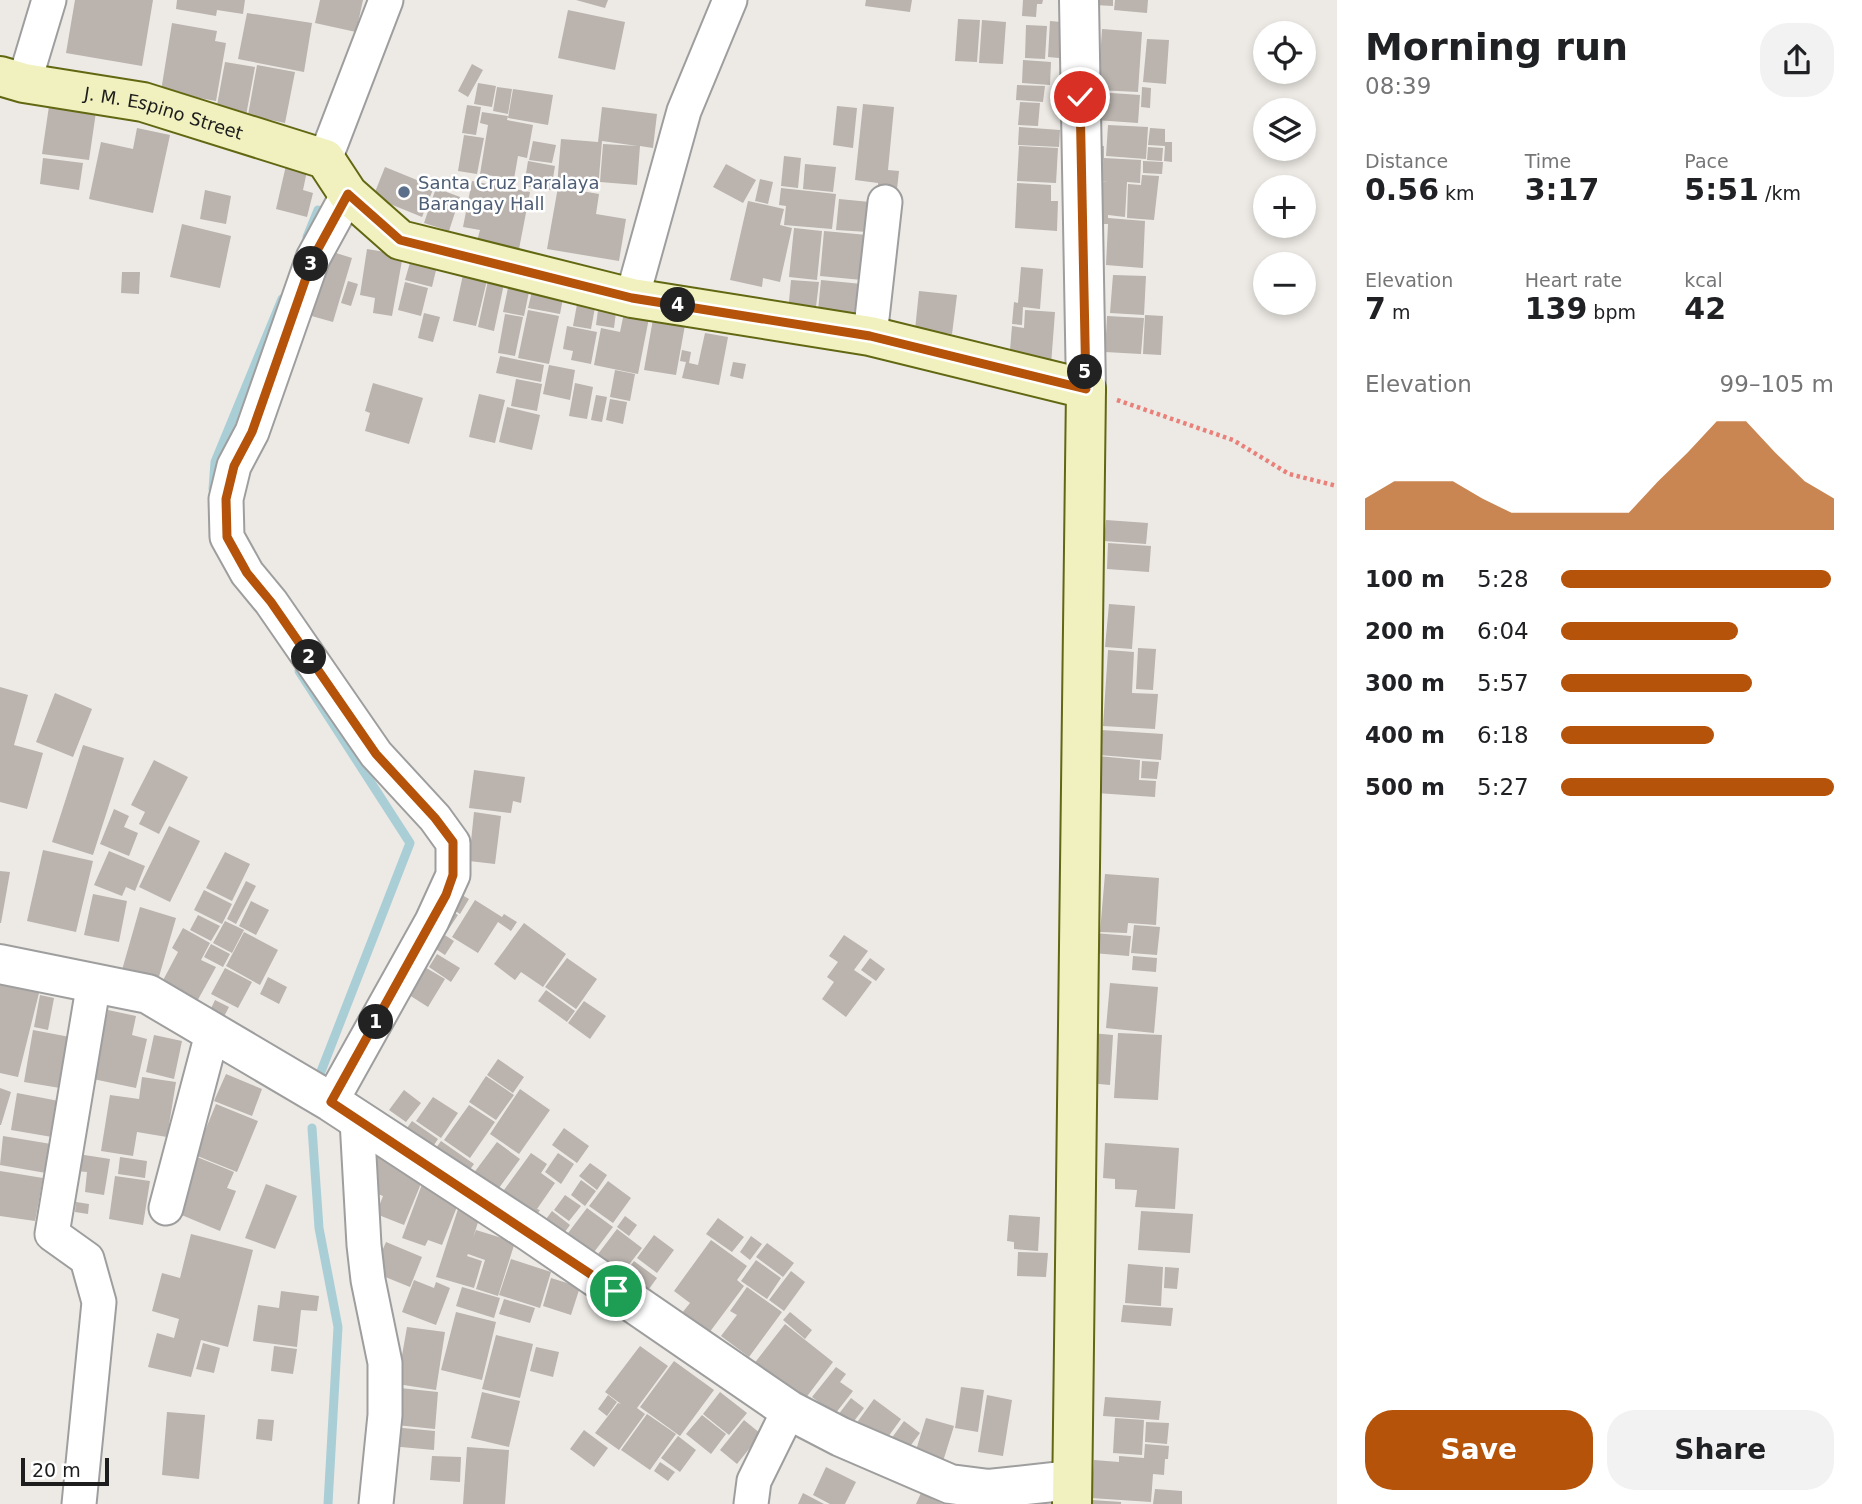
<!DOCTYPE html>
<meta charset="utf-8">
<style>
body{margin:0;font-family:"DejaVu Sans",sans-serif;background:#f2f2f2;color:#202124;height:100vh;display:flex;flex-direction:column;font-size:26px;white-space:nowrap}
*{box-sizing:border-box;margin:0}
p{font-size:23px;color:#757577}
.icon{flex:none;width:38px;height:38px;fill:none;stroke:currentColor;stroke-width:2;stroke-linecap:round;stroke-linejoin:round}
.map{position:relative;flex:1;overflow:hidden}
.sheet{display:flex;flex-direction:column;background:#fff;width:525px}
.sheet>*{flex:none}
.buttons{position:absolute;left:1253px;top:21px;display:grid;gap:14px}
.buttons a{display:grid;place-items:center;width:63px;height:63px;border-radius:50%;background:#fff;box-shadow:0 4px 10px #0003;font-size:35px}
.scale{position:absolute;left:21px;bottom:18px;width:88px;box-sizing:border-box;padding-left:7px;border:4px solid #1d1d1d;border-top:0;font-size:19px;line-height:24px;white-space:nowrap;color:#1d1d1d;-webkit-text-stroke:5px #fff;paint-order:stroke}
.pin{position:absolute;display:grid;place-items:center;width:60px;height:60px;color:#fff;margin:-30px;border:4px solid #fff;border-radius:50%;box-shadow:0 2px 7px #0007}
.km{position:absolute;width:35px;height:35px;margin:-18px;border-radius:50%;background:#222;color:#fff;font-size:19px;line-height:35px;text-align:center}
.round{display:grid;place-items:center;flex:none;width:74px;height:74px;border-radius:28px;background:#f2f2f2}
.summary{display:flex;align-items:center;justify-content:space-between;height:119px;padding:0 28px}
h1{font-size:38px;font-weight:700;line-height:52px}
.stats{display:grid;grid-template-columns:repeat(3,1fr);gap:10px;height:119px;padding:7px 28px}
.stats div{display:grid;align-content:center}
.stats b{font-size:30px;font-weight:700}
.stats small{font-size:19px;font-weight:400}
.stats p{font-size:19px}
.chart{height:196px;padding:14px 28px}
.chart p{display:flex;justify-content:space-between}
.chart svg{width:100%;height:126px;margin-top:7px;fill:#b45309;opacity:.7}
.button{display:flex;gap:14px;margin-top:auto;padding:14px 28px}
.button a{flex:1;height:80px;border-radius:28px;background:#b45309;color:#fff;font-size:28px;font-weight:700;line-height:80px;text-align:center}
.button a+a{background:#f2f2f2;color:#202124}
ul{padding:0 28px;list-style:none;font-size:23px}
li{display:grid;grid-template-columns:112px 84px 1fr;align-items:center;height:52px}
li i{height:18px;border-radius:9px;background:#b45309}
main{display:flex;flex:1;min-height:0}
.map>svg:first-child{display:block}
</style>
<main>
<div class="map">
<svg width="1337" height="1504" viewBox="0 0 1337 1504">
<rect width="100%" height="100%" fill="#edeae5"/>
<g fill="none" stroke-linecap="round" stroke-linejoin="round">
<!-- stream -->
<path stroke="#aaced6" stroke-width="9" d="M307 237 318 210
M213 489 215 462 282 299
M299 671 410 843 320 1074
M312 1128 319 1228 338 1327 328 1504"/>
</g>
<!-- building -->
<path fill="#bab3ae" d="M75 0H153L142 66 66 53Z
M177 0H245L243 14 217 10 216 16 176 9Z
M320 0H363L356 32 315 23Z
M576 0H608L605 8Z
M866 0H912L910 12 865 6Z
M1023 0H1043L1042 4H1037L1036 17 1022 16Z
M1094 0H1113V6L1094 5Z
M1115 0H1148L1147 13 1114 10Z
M568 10 625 22 615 70 558 58Z
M247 13 312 23 304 72 238 59Z
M958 19 980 20 977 62 955 61Z
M982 20 1006 22 1003 64 979 63Z
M1050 21 1072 23 1070 59 1048 57Z
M172 23 217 31 215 41 226 43 216 101 161 91Z
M1026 25 1047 26 1045 59 1025 58Z
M1102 29 1142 32 1138 92 1098 90Z
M1147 39 1169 40 1166 84 1143 82Z
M1023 60 1051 62 1050 85 1022 83Z
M225 62 255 67 245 121 215 116Z
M472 64 483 70 468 97 458 91Z
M257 65 295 72 285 123 248 115Z
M478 83 496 86 492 107 474 104Z
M1017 85 1045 86 1043 102 1016 100Z
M497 87 512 89 508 114 493 111Z
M1142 87 1151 88 1150 108 1141 107Z
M513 89 553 95 548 125 508 118Z
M1097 92 1140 95 1138 123 1095 120Z
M1020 102 1040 103 1038 126 1018 125Z
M863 104 894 107 888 170 899 171 897 189 878 187V183L855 180Z
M467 105 481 107 476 135 462 133Z
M49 106 96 112 89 160 42 154Z
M837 106 857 108 853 148 833 145Z
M602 107 657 114 653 148 640 146 637 185 600 182 603 144 638 146 602 141 598 189 557 186 561 139 598 142Z
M482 112 508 116 507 120 533 125 527 158 518 156 514 179 480 174 488 125 480 123Z
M1108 125 1148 127 1146 159 1106 156Z
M1019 127 1060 130 1059 147 1018 145Z
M137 128 170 135 153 213 89 199 101 142 133 149Z
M1150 128 1165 129V142H1172V162L1164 161 1165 146 1148 145Z
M464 135 484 138 477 174 458 171Z
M533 141 556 145 552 163 529 160Z
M1092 145 1104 146V158L1141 160 1140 183 1127 182 1125 217 1108 215V218L1145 221 1143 268 1106 265 1108 224H1092L1094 182 1108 181H1099L1100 162 1104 161 1091 160Z
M1019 146 1058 148 1056 183 1017 181Z
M1148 147 1163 148 1162 161 1147 160Z
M784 156 801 158 798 188 781 186Z
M43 158 83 163 79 190 40 184Z
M287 161 308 166 303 190 313 193 307 217 276 209Z
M528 161 555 166 551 190 524 186Z
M1143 161 1163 162 1162 174 1143 173Z
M726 164 756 180 743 203 713 187Z
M805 164 836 167 833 192 803 189Z
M385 167 434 187 422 217 373 197Z
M1142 175 1159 176 1154 220 1127 218 1128 184 1141 185Z
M760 179 773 182 768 204 755 201Z
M472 181 530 192 519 249 477 241 480 230 463 227Z
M1017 183 1051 185V201H1058L1057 231 1015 228Z
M558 187 599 194 596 214 626 219 619 261 547 249Z
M436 188 460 197 449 231 424 223Z
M781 188 836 194 832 229 784 225 786 206 779 205Z
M205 190 231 196 226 224 200 219Z
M839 199 870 202 868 232 836 230Z
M748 201 784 209 780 225 792 228 780 282 763 278 762 287 730 280Z
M182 224 231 236 220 288 170 277Z
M794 228 822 231 817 280 789 277Z
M824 231 867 235 862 280 820 276Z
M320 248 352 258 333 322 301 313Z
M367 249 403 255 392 316 373 313 375 298 360 295Z
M411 259 437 266 432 287 405 280Z
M1021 267 1043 269 1040 309 1023 307 1022 325 1012 324 1014 302 1018 303Z
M464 270 488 276 476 326 453 321Z
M122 272H140L139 294 121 293Z
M1113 275 1146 276 1144 315 1110 313Z
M489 276 505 279 494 331 478 327Z
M791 280 819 282 815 315 788 312Z
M821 280 862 284 859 325 817 321Z
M348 281 358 284 351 306 341 303Z
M405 282 428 288 421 316 398 310Z
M509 283 530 287 524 316 503 312Z
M533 287 564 293 560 314 528 308Z
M919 291 957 295 952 334 915 330Z
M578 299 596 302 591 329 573 326Z
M625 308 650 313 638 374 594 365 601 328 620 332Z
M528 310 559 316 549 364 518 358Z
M598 310 616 312 614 328 596 325Z
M1025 310 1055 312 1051 365 1009 362 1012 326 1024 328Z
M424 313 440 317 433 342 418 338Z
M505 314 523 317 515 356 498 353Z
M1145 315 1163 316 1161 355 1143 354Z
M1107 316 1144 318 1141 354 1105 352Z
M653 319 685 325 676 375 644 370Z
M567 326 597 332 591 364 571 360 573 351 563 349Z
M705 333 728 337 719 385 682 378 686 362 680 361 682 350 691 352 689 363 698 365Z
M500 356 544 365 541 382 496 373Z
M733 362 746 364 743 379 730 376Z
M549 365 575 370 570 400 543 394Z
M615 370 635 374 630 401 610 397Z
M516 379 542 384 537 411 511 406Z
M373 383 423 398 409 444 365 431 370 413 365 411Z
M575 383 593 387 587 419 569 416Z
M479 394 505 400 495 443 469 437Z
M596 395 607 397 602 422 591 420Z
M610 399 627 402 623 424 606 420Z
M507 407 540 415 532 450 499 442Z
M1106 520 1148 523 1146 544 1104 541Z
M1108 543 1151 546 1149 572 1107 569Z
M1109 604 1135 606 1132 649 1105 647Z
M1138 648 1156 649 1153 690 1136 689Z
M1108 650 1134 652 1132 693 1158 694 1155 729 1103 726Z
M0 687 28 695 14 745 43 753 27 809 0 802Z
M55 693 92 709 73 757 36 742Z
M1101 730 1163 734 1161 760 1099 755Z
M83 745 124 758 93 855 52 842Z
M1098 756 1140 760 1139 780 1156 781 1155 797 1096 793Z
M154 760 188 777 159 834 139 824 145 812 131 805Z
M1142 761 1159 762 1157 779 1141 778Z
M474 770 525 777 521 803 513 801 511 813 469 808Z
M114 809 129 816 124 827 138 833 129 856 100 844Z
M474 812 501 816 495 864 469 861Z
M169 826 200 841 170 902 139 887Z
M43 850 93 861 76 932 27 921Z
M109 851 145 866 135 891 126 887 122 896 94 885Z
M225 852 250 864 232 901 206 888Z
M0 871 10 872 1 923H0Z
M1105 874 1159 878 1156 925 1128 923 1127 933 1100 932Z
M246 881 256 886 236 924 227 919Z
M204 890 232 904 222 924 194 910Z
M455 891 469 899 460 914 446 905Z
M93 894 127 901 119 942 84 935Z
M475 900 502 917 504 914 517 922 511 931 498 922 478 953 452 937Z
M251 901 269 910 256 935 239 926Z
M140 907 176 918 156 987 120 977Z
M447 908 458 915 446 933 436 926Z
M198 915 220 926 211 941 190 930Z
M225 921 244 930 232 953 213 943Z
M524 923 566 954 543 987 521 972 515 980 494 964Z
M1134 925 1160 927 1157 955 1131 953Z
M183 928 210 943 201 960 216 967 195 1005 160 986 178 952 172 948Z
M437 930 454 941 445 955 428 944Z
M244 932 278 950 260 985 226 966Z
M1094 933 1131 936 1129 956 1093 953Z
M844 935 868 951 854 970 872 982 846 1017 822 999 834 982 827 977 838 962 829 956Z
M211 944 230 954 223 967 204 957Z
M437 954 460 968 451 982 429 967Z
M1133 956 1157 958 1156 972 1132 970Z
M567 958 597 979 576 1009 545 987Z
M870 958 885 969 876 981 861 970Z
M423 966 445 979 428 1007 406 993Z
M225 968 252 982 238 1008 211 994Z
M268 977 287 987 279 1004 260 994Z
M0 983 39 993 18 1077 0 1073Z
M1110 983 1158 987 1154 1033 1106 1028Z
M546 990 575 1011 567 1022 538 1001Z
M40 995 54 998 48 1030 34 1027Z
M215 1000 229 1007 220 1024 207 1017Z
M584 1001 606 1016 590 1039 568 1023Z
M108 1010 136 1016 132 1035 147 1039 136 1088 93 1079Z
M33 1030 75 1038 66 1089 24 1082Z
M1091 1033 1113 1035 1110 1085 1088 1083Z
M1118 1033 1162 1035 1158 1100 1114 1098Z
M154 1035 182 1041 174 1079 146 1072Z
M498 1059 524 1077 513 1093 487 1075Z
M226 1074 262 1089 252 1116 214 1101Z
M486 1076 514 1095 496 1120 469 1102Z
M142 1077 176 1082 167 1137 137 1132 133 1156 101 1151 110 1095 139 1099Z
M0 1088 11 1092 1 1125H0Z
M520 1089 550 1110 519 1154 490 1134Z
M404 1090 421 1103 406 1122 389 1110Z
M17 1093 64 1102 58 1138 11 1130Z
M433 1097 458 1113 441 1138 416 1121Z
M216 1104 258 1121 237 1172 195 1155Z
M469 1105 495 1122 470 1158 444 1140Z
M412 1121 438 1139 428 1154 402 1135Z
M564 1128 589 1146 577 1163 552 1145Z
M3 1136 51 1144 46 1173 0 1165Z
M441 1141 474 1164 464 1178 431 1155Z
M497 1142 520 1159 491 1199 467 1182Z
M1105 1143 1179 1148 1175 1209 1135 1207 1137 1190 1115 1189V1179L1103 1178Z
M376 1148 427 1169 404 1225 376 1214 383 1196 360 1187Z
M187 1153 234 1172 227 1188 236 1191 220 1231 172 1211Z
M531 1153 547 1164 541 1173 555 1183 537 1209 540 1210 530 1224 496 1201Z
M558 1153 574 1164 561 1184 545 1172Z
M78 1154 110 1159 104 1195 85 1192 87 1172 76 1171Z
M120 1157 147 1161 145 1178 118 1174Z
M590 1163 607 1175 597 1190 579 1176Z
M0 1171 43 1178 35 1221 0 1216Z
M115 1176 150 1181 143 1225 109 1219Z
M424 1179 462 1194 442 1245 428 1240 425 1246 402 1238Z
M581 1180 596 1191 585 1206 571 1195Z
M608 1181 631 1198 613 1223 589 1206Z
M266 1184 297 1196 275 1249 245 1238Z
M565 1195 581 1206 569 1221 554 1210Z
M76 1202 89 1204 88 1214 75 1212Z
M587 1208 613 1227 585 1264 559 1245Z
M458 1209 480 1216 473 1238 476 1230 515 1242 498 1296 476 1289 485 1260 468 1254 467 1256 482 1261 474 1288 436 1277Z
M552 1211 570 1225 556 1244 538 1230Z
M1141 1211 1193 1214 1190 1253 1138 1250Z
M1009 1215 1040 1217 1038 1251 1014 1249V1242L1007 1241Z
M625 1216 637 1225 629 1236 617 1227Z
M718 1218 744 1237 732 1252 706 1234Z
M617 1229 642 1248 620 1276 595 1258Z
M191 1234 253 1250 228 1347 201 1340 191 1377 148 1367 157 1333 174 1338 179 1319 152 1311 162 1273 180 1278Z
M654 1235 674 1250 657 1273 637 1258Z
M751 1236 762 1244 750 1260 740 1252Z
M711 1240 747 1266 737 1280 744 1286 709 1333 682 1313 690 1303 674 1291Z
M386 1242 422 1257 410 1287 373 1272Z
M767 1243 794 1263 783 1277 756 1257Z
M1018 1252 1048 1253 1046 1277 1017 1276Z
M511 1259 551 1272 540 1308 499 1295Z
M756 1260 781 1278 767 1299 741 1281Z
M634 1261 657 1278 640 1301 617 1284Z
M1128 1264 1163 1267 1161 1306 1125 1303Z
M1165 1267 1179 1268 1177 1289 1164 1288Z
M791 1271 805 1282 784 1311 769 1300Z
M551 1278 580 1287 571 1315 543 1306Z
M414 1280 434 1288 436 1282 450 1288 436 1325 402 1312Z
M462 1287 500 1298 494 1318 456 1306Z
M747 1287 782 1312 749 1357 721 1336 737 1315 730 1311Z
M281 1291 319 1296 317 1311 301 1310 297 1347 253 1341 258 1305 279 1308Z
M504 1299 535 1308 530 1323 499 1314Z
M1123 1305 1173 1308 1171 1326 1121 1322Z
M456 1312 496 1322 482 1380 441 1370Z
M790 1312 812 1330 805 1339 783 1320Z
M785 1324 833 1362 802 1403 753 1365Z
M407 1327 445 1332 436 1390 397 1384Z
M496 1335 533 1344 520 1398 482 1389Z
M203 1343 220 1348 214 1373 196 1369Z
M274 1346 297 1349 293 1374 271 1371Z
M640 1346 668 1366 637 1408 645 1414 619 1450 595 1433 618 1403 621 1404 605 1392Z
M536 1347 559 1352 553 1377 530 1371Z
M674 1361 714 1390 680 1436 640 1407Z
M836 1367 846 1374 840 1382 853 1391 835 1414 812 1397Z
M961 1387 984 1390 978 1432 955 1428Z
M400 1388 438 1392 435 1429 396 1425Z
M482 1392 520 1401 509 1447 471 1438Z
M720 1392 747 1413 729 1435 703 1414Z
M608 1395 617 1402 607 1416 598 1409Z
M987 1395 1012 1400 1003 1456 978 1452Z
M1105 1397 1161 1401 1159 1420 1103 1416Z
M851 1398 864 1408 851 1425 838 1415Z
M874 1399 901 1419 880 1448 853 1428Z
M167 1412 205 1415 199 1479 162 1475Z
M647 1414 676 1434 650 1470 621 1450Z
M702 1415 726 1434 711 1454 686 1434Z
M926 1418 954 1426 940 1471 912 1463Z
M1115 1418 1144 1420 1142 1455 1113 1453Z
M258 1419 274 1420 272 1441 256 1439Z
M744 1420 761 1434 737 1464 720 1450Z
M904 1421 920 1433 902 1457 886 1446Z
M1146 1422 1169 1423 1167 1444 1145 1442Z
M392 1427 435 1431 434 1450 390 1446Z
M584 1430 608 1448 594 1467 570 1449Z
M678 1436 696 1450 680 1472 661 1458Z
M1145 1444 1169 1446 1168 1459H1165L1164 1475 1153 1474 1151 1502 1091 1498 1094 1460 1119 1462V1456L1144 1458Z
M467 1447 509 1450 505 1504H463Z
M432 1456 461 1457 460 1482 430 1480Z
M660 1462 675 1472 668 1481 654 1471Z
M826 1467 856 1482 845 1504H830L813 1495Z
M1155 1489 1182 1491V1504H1153Z
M803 1493 824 1504H798Z
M921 1493 943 1504H916Z
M1092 1500 1121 1502V1504H1092Z"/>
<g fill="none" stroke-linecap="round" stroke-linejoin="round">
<!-- minor casing -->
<g stroke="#9e9e9e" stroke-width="37">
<path id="minor" d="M24 83 49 0
M325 159 386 0
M632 298 684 111 730 0
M870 336 885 202
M331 1102 432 921 453 875V843L435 818 376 754 271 602 247 573 227 537 226 499 234 466 252 432 313 258 348 194
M357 1120 364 1245 368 1280 385 1363V1415L376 1504
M166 1208 212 1034
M79 1504 99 1302 87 1259 52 1234 94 982
M751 1504 754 1481 789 1410"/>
</g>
<!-- tertiary casing -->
<g stroke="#9e9e9e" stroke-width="42">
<path id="tertiary" d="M1079 0 1086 389
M0 964 148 994 331 1102 530 1232 789 1410 841 1437 950 1484 989 1489 1072 1480"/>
</g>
<!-- secondary casing -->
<g stroke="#626712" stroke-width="42">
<g id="secondary">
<path id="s1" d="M0 76 24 83 143 102 325 159 348 194 400 240 632 298 870 336 1086 389 1072 1504"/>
</g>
</g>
<!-- path -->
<path stroke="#e9817a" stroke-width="4.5" stroke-dasharray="3.5 3.5" stroke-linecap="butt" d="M1117 400 1233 440 1289 474 1337 486"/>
<!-- minor -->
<use href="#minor" stroke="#fff" stroke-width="33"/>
<!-- tertiary -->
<use href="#tertiary" stroke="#fff" stroke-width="38"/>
<!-- secondary -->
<use href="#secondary" stroke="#f1f1bf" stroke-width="38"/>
</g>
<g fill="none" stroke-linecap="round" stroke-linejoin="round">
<!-- route casing -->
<g stroke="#fff" stroke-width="14">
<path id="route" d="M616 1291 331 1102 446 895 453 875V842L435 818 376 754 271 602 247 573 227 537 226 499 234 466 252 432 313 258 348 194 400 240 632 298 870 336 1086 389 1080 97"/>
</g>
<!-- route -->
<use href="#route" stroke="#b45309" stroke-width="9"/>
</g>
<!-- markers -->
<circle fill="#5c6f8a" stroke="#fff" stroke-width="2.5" cx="404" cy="192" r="7"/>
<g text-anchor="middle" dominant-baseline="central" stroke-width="5" stroke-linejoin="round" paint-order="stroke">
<!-- street labels -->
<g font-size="18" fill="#1d1d1d" stroke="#fff">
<text stroke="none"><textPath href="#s1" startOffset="168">J. M. Espino Street</textPath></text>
</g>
<!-- service labels -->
<g font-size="18" fill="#4e5e75" stroke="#fff" text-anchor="start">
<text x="418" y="182">Santa Cruz Paralaya<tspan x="418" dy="21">Barangay Hall</tspan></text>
</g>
</g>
</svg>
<div class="buttons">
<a><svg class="icon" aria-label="locate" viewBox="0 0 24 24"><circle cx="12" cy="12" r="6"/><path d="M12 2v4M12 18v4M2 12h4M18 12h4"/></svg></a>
<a><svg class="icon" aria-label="layers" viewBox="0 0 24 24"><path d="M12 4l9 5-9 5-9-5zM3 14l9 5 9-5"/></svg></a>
<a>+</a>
<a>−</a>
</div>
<div class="scale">20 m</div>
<div class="pin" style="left:616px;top:1291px;background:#1e9e55"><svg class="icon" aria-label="arrive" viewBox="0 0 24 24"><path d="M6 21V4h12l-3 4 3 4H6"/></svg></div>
<div class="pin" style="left:1080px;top:97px;background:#d93025"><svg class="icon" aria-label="check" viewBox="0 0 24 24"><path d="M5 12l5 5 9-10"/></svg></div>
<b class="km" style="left:376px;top:1022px">1</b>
<b class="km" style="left:309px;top:657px">2</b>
<b class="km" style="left:311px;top:264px">3</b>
<b class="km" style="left:678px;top:305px">4</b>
<b class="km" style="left:1085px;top:372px">5</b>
</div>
<section class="sheet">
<div class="summary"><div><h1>Morning run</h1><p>08:39</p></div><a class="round"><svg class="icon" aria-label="share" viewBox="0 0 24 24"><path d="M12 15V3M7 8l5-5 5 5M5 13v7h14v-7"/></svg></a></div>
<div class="stats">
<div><p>Distance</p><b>0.56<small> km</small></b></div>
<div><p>Time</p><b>3:17</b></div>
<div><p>Pace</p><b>5:51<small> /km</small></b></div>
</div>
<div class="stats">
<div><p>Elevation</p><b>7<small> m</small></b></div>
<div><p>Heart rate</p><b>139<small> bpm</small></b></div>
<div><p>kcal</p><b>42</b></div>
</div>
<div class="chart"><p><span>Elevation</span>99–105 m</p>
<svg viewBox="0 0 160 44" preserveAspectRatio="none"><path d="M0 44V33L10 27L20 27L30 27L40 33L50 38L60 38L70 38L80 38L90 38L100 27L110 17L120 6L130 6L140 17L150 27L160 33V44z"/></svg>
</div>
<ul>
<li><b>100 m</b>5:28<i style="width:99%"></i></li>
<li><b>200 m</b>6:04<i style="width:65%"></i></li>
<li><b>300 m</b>5:57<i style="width:70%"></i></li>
<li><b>400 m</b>6:18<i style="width:56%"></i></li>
<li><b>500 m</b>5:27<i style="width:100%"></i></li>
</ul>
<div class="button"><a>Save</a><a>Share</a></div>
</section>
</main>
